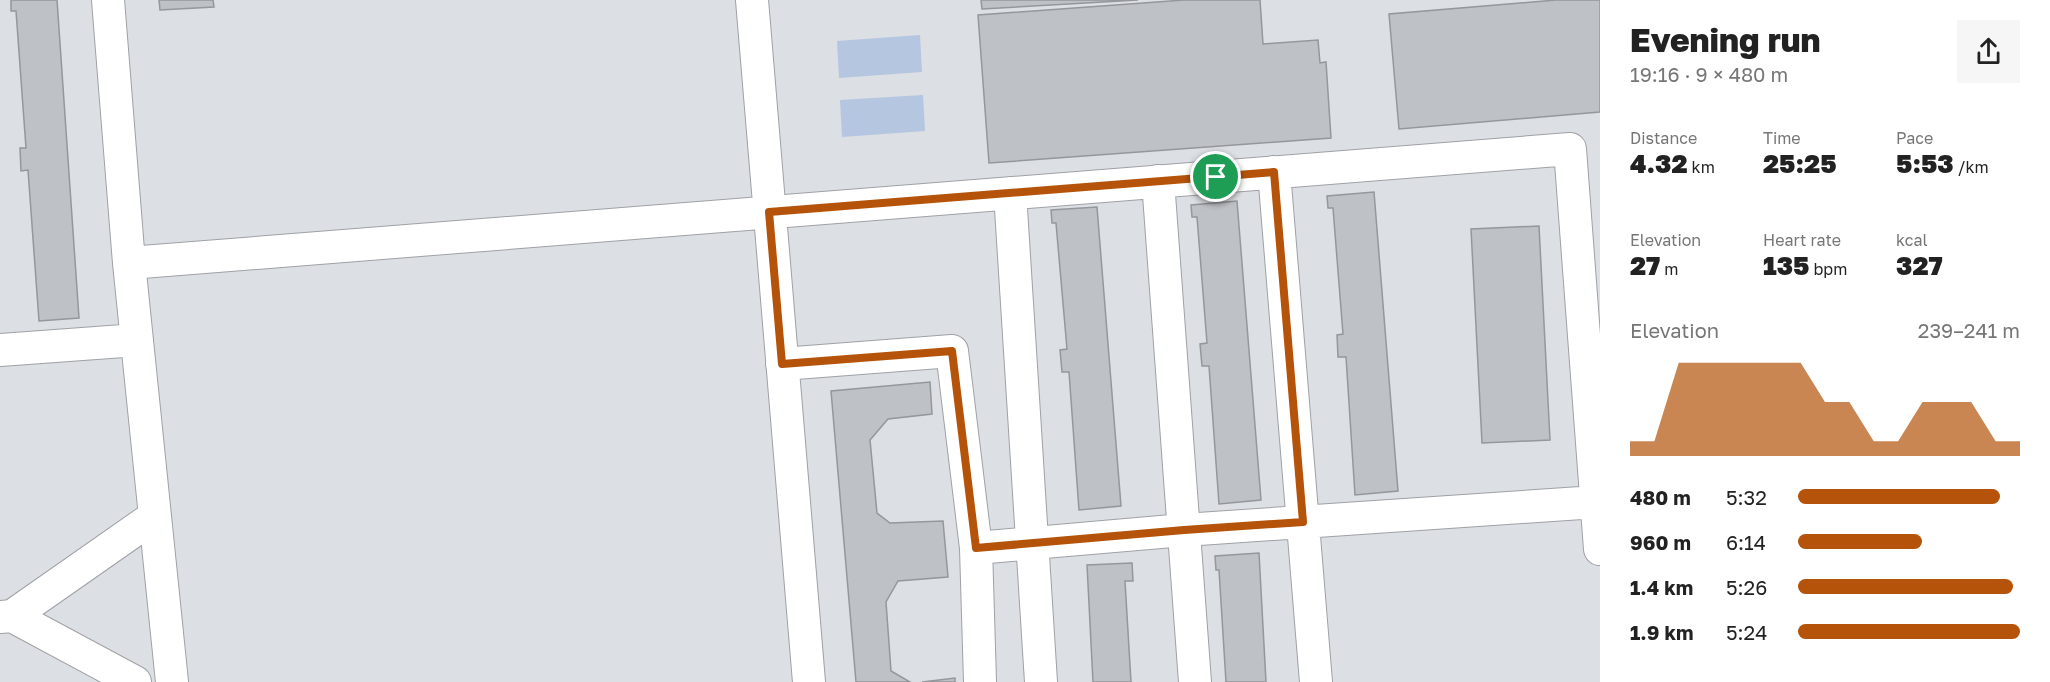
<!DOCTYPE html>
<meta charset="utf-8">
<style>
body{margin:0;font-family:"Golos Text",sans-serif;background:#f6f6f6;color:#222;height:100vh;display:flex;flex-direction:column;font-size:22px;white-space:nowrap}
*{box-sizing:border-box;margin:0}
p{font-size:20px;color:#767676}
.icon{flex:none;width:33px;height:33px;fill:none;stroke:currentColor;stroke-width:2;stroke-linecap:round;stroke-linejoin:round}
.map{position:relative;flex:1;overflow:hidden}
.panel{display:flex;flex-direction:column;background:#fff;width:450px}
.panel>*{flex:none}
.pin{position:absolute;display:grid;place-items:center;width:51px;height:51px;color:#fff;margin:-26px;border:3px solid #fff;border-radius:50%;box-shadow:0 2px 6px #0007}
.round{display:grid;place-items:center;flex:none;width:63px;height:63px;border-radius:0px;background:#f6f6f6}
.overview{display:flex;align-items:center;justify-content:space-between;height:102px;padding:0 30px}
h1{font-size:33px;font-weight:800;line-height:45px}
.metrics{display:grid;grid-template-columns:repeat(3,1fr);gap:9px;height:102px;padding:6px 30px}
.metrics div{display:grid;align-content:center}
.metrics b{font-size:26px;font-weight:800}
.metrics small{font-size:16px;font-weight:400}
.metrics p{font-size:16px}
.chart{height:168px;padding:12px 30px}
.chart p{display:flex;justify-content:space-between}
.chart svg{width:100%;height:108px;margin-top:6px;fill:#b45309;opacity:.7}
ul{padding:0 30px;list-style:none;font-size:20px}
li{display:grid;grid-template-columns:96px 72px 1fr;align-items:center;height:45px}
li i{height:15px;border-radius:8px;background:#b45309}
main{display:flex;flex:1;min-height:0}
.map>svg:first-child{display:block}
</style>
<main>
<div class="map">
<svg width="1600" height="682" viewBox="0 0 1600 682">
<rect width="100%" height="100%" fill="#dcdfe3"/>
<!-- green -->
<path fill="#b5c6e0" d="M920 35 922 72 839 78 837 41Z
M923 95 925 131 842 137 840 100Z"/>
<!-- building -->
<path fill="#bec1c5" stroke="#94979b" stroke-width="1.5" d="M11 0H57L79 318 39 321 28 170 21 171 20 148H26L16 11H11Z
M159 0H213L214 7 160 10Z
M981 0H1138L982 9Z
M1184 0H1260L1263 44 1318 40 1320 63 1326 62 1331 138 989 163 978 15Z
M1556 0H1600V112L1399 129 1389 14Z
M1374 192 1398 491 1355 495 1346 357H1338L1337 335 1343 334 1333 208H1328L1327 196Z
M1237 201 1261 500 1219 504 1209 366H1202L1200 344 1207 343 1197 217H1192L1191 205Z
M1097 207 1121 506 1079 510 1069 372H1062L1060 350 1067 349 1056 223H1052L1051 210Z
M1539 226 1550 440 1482 443 1471 229Z
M930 382 932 414 888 419 870 440 877 513 890 523 943 521 948 577 898 581 886 602 891 671 910 682H856L831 391Z
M1259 553 1266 682H1226L1219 570H1216L1215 556Z
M1132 563 1133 581H1125L1131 682H1093L1087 565Z
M955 678V682H922Z"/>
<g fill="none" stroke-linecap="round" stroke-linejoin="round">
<!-- minor casing -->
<g stroke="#9ea1a5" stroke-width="34">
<path id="minor" d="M108 0 129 263
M752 0 809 682
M1274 172 1316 682
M1158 181 1195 682
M1010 193 1041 682
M0 350 137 340
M782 364 952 351 976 548 1184 530 1596 502
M976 548 980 682
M12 616 135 682
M0 617 12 616 155 516
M172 682 129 263 1570 149 1600 549"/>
</g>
<!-- minor -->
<use href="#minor" stroke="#fff" stroke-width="32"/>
</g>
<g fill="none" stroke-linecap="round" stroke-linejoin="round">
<!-- route casing -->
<g stroke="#fff" stroke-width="12">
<path id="route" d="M1274 172 1303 522 1184 530 976 548 952 351 782 364 769 212Z"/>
</g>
<!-- route -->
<use href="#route" stroke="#b45309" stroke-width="8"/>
</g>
</svg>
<div class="pin" style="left:1216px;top:177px;background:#1e9e55"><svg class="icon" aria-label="arrive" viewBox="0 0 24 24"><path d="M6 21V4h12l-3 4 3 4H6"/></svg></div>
</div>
<section class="panel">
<div class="overview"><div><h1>Evening run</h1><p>19:16 · 9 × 480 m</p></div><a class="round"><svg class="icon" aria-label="share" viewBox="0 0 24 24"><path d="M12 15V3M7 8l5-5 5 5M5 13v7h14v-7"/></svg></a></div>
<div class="metrics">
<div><p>Distance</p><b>4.32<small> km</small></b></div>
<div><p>Time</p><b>25:25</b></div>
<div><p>Pace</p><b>5:53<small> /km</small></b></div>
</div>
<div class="metrics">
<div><p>Elevation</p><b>27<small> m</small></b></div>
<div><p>Heart rate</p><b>135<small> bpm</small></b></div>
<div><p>kcal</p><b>327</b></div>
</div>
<div class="chart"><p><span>Elevation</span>239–241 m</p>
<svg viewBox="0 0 160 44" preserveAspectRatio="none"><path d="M0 44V38L10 38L20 6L30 6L40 6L50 6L60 6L70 6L80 22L90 22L100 38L110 38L120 22L130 22L140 22L150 38L160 38V44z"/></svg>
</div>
<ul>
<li><b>480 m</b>5:32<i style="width:91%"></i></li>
<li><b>960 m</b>6:14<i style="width:56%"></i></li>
<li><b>1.4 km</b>5:26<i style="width:97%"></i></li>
<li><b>1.9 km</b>5:24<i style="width:100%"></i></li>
</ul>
</section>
</main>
